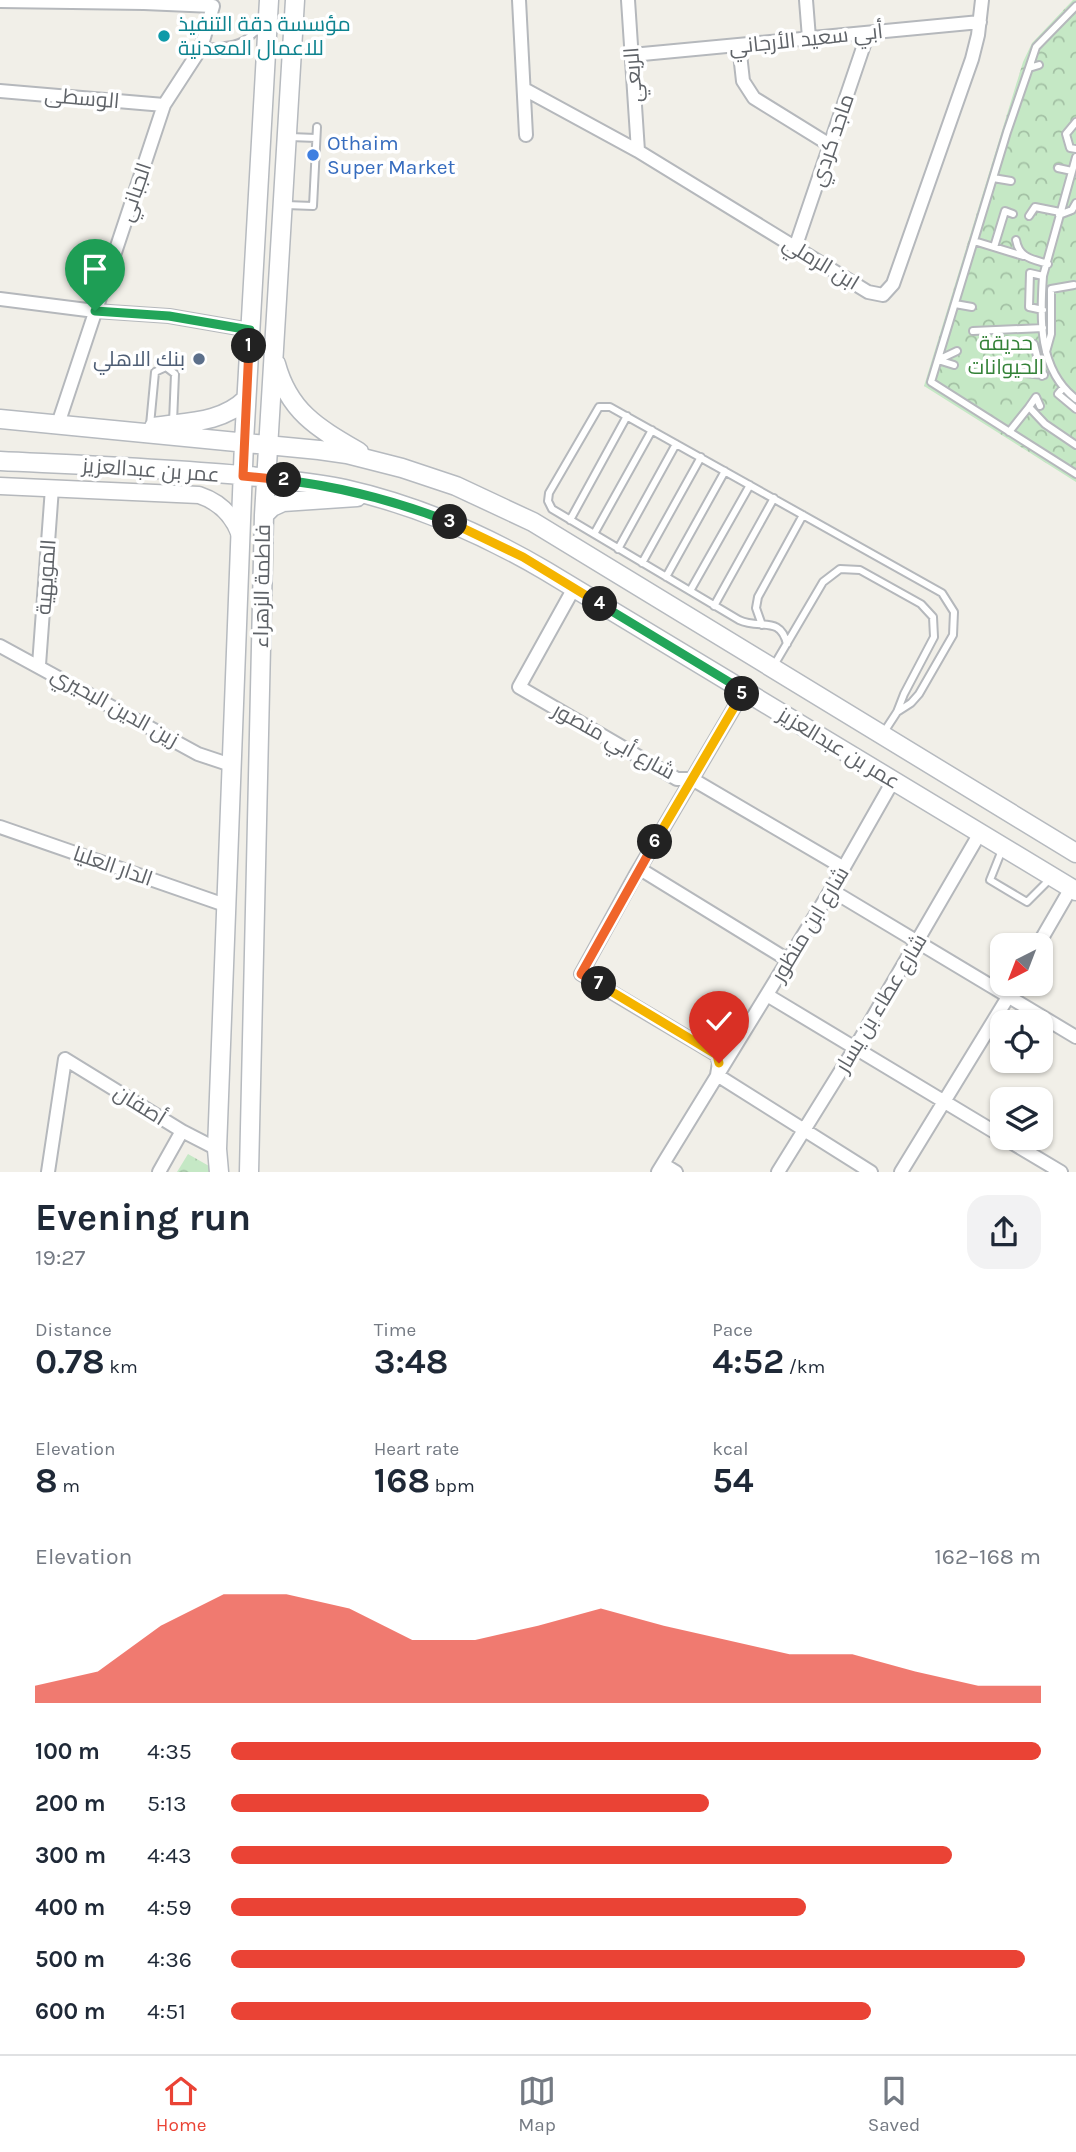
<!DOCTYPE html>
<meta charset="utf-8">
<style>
body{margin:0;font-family:Karla,Cairo,sans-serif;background:#f2f2f3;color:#1f2937;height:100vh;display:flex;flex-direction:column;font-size:26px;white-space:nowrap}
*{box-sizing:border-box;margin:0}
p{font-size:23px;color:#747a83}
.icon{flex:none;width:38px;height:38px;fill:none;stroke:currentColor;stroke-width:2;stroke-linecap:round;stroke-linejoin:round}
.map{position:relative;height:1172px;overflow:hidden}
.panel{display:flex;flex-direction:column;background:#fff;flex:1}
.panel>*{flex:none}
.needle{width:46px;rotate:222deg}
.buttons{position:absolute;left:990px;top:933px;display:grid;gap:14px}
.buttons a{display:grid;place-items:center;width:63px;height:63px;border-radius:14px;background:#fff;box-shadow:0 2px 5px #0004;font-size:35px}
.pin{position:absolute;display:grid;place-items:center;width:60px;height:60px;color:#fff;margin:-72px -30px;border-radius:50% 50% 50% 0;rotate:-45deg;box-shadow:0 0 7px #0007}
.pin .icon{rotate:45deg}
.km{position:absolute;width:35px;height:35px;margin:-18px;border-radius:50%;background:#222;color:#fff;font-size:19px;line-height:35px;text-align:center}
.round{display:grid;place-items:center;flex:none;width:74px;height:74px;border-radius:21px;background:#f2f2f3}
.headline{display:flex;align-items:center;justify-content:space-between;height:119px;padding:0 35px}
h1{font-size:38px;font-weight:700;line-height:52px}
.metrics{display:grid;grid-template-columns:repeat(3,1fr);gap:10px;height:119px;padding:7px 35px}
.metrics div{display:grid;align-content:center}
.metrics b{font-size:35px;font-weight:700}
.metrics small{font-size:19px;font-weight:400}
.metrics p{font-size:19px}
.chart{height:196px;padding:14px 35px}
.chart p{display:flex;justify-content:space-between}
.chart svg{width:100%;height:126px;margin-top:7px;fill:#ea4335;opacity:.7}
ul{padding:0 35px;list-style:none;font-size:23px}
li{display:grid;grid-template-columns:112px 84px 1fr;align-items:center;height:52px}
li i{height:18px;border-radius:9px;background:#ea4335}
.dock{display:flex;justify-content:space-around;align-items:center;height:98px;border-top:2px solid #e0e1e3;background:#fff;font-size:19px;color:#747a83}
.dock a{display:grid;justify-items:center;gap:4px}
.dock .active{color:#ea4335}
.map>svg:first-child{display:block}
</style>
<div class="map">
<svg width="1076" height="1172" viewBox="0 0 1076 1172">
<defs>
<pattern id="park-crowns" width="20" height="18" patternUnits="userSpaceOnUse" patternTransform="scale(1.75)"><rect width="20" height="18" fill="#c5e8c5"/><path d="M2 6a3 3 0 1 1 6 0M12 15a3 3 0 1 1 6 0" fill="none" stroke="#a3c0a4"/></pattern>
</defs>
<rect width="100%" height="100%" fill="#f1efe8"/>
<!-- park -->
<path fill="url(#park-crowns)" d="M1073 0H1076V482L924 386 1023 62 1032 43Z
M188 1154 209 1166 210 1172H177Z"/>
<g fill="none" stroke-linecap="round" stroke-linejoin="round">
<!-- service casing -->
<g stroke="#b5b8bc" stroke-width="10">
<path id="service" d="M201 48C230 46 245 48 263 22
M1039 65 1029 68 1036 47 1076 6
M1029 68 1007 132 931 382 1076 474
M1076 122 1066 134 1070 148 1076 149
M290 137 316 138
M1076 157 1043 276C1040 319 1038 370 1076 399
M1058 168 1072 171
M993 178 1011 181
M286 205 313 206 317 127
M1059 215 1072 210 1076 203
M1029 216 1035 207 1060 212
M1016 240C1019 258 1032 259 1048 264
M974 241 1023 256
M994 247 1005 211 1013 214
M955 304 972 307
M1043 310 1029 307 1030 273 1043 276
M973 331 1043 328
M1034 344 1042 376
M1046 352 1051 334V289L1074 285
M938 360 957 351
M938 360 954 365
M1025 373 1044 375
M1063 388 1058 394 1076 409
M1040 406 1036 397 1029 407 1045 424 1076 445
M150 425 155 372 166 367 175 374 173 422
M1009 432 1029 407
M570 520 627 416
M594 534 652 430
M618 549 676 444
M642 563 701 457
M666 577 725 471
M690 591 750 485
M714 606 774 498
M762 625 756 608 758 597 803 515
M787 644C780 615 760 630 739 620L552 509 548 501 549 493 599 407H610L942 593 954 612 953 635 919 694 911 703 897 712
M773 667 823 582 840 569 860 570 921 604 933 617 934 637 904 694 897 712 884 732
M1002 850 990 880 1027 902 1051 878"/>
</g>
<!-- minor casing -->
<g stroke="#b5b8bc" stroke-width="16">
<path id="minor" d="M519 0 526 135
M628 0 638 151
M806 0 809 38
M0 1 144 3 213 6 201 48 164 105 58 424
M739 45 743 81 754 98 830 145
M632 55 980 22
M526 90 638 151 868 292 883 295 893 284 972 59 978 35 982 0
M0 91 164 105
M795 248 868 33
M0 299 95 311 169 316 250 330
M574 588 519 687 677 779H692L844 868
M0 646 198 754 231 765
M39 665 52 488
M744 691 635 876 581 974 717 1055 719 1063 717 1075 871 1172
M0 827 225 905
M640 869 788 960
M831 890 1076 1037
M1038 945 1071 888
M767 995 1003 1137
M1004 1138 1061 1172
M663 1164 676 1172
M48 1172 65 1059 182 1131 217 1149
M159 1172 182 1131
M658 1172 831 890 893 781
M778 1172 855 1048 980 833
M901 1172 1016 984"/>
</g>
<!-- tertiary casing -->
<g stroke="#b5b8bc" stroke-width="19">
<path id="tertiary" d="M0 486 199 495C220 502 233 515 240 535"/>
</g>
<!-- secondary casing -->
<g stroke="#b6babf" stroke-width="21">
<path id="secondary" d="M276 364C289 412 318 428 359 452
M0 419 319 450 347 454 402 468 456 486 533 522 1076 853
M154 427C186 422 222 423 246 399
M0 461C83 465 167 468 250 476 281 480 313 482 345 489 416 505 483 534 546 571L1076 891
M264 515 272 507 283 502 357 497
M219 1172 217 1149 244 442 269 0
M249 1172 264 515 295 0"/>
</g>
<!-- service -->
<use href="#service" stroke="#fff" stroke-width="6"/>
<!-- minor -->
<use href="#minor" stroke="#fff" stroke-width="12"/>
<!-- tertiary -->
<use href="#tertiary" stroke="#fff" stroke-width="16"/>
<!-- secondary -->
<use href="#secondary" stroke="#fff" stroke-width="18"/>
</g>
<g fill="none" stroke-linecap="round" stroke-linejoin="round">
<!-- split-1 casing -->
<g stroke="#fff" stroke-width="14">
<path id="split-1" d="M95 311 169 316 250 330 249 346"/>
</g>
<!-- split-2 casing -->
<g stroke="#fff" stroke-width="14">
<path id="split-2" d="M249 346 243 476 284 480"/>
</g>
<!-- split-3 casing -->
<g stroke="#fff" stroke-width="14">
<path id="split-3" d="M284 480C342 487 396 501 450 522"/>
</g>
<!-- split-4 casing -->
<g stroke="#fff" stroke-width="14">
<path id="split-4" d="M450 522 523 557 600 604"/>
</g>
<!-- split-5 casing -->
<g stroke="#fff" stroke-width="14">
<path id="split-5" d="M600 604 744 691 742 694"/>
</g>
<!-- split-6 casing -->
<g stroke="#fff" stroke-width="14">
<path id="split-6" d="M655 842 742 694"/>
</g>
<!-- split-7 casing -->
<g stroke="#fff" stroke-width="14">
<path id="split-7" d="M599 984 581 974 655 842"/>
</g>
<!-- split-8 casing -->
<g stroke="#fff" stroke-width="14">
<path id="split-8" d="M599 984 717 1055 719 1063"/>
</g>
<!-- split-1 -->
<use href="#split-1" stroke="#22a559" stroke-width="9"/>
<!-- split-2 -->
<use href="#split-2" stroke="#f0652b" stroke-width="9"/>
<!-- split-3 -->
<use href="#split-3" stroke="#22a559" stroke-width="9"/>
<!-- split-4 -->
<use href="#split-4" stroke="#f5b400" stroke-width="9"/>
<!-- split-5 -->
<use href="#split-5" stroke="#22a559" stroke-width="9"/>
<!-- split-6 -->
<use href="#split-6" stroke="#f5b400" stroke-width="9"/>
<!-- split-7 -->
<use href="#split-7" stroke="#f0652b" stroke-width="9"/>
<!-- split-8 -->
<use href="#split-8" stroke="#f5b400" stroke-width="9"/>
</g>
<!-- markers -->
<circle fill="#0f9aa8" stroke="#fff" stroke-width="2.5" cx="164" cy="36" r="7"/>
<circle fill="#3f7fe0" stroke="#fff" stroke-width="2.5" cx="313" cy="155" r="7"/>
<circle fill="#5c6f8a" stroke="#fff" stroke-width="2.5" cx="199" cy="359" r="7"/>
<g text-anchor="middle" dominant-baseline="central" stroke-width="7" stroke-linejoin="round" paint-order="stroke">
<!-- culture labels -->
<g font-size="21" fill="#0d838f" stroke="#fff" text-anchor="start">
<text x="178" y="24">مؤسسة دقة التنفيذ<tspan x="178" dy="24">للاعمال المعدنية</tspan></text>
</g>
<!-- street labels -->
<g font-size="21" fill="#5f6368" stroke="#fff">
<text transform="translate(806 39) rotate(-6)">أبي سعيد الأرجاني</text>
<text transform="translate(633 75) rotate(-94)">الربعي</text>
<text transform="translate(82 98) rotate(5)">الوسطى</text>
<text transform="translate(832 140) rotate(-71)">ماجد كردي</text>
<text transform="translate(135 192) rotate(-71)">الجباني</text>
<text transform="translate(821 263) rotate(31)">ابن الرملي</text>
<text transform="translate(151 470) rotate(4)">عمر بن عبدالعزيز</text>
<text transform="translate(46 577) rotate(-86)">المويهية</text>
<text transform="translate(262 586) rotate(-89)">فاطمة الزهراء</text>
<text transform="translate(115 707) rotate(29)">زين الدين البحيري</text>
<text transform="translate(614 741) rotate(29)">شارع أبي منصور</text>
<text transform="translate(839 748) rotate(31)">عمر بن عبدالعزيز</text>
<text transform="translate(113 866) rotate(19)">الدار العليا</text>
<text transform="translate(810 924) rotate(-59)">شارع ابن منظور</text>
<text transform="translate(881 1003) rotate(-59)">شارع عطاء بن يسار</text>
<text transform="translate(140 1105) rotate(32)">أصفان</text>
</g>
<!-- shop labels -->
<g font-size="21" fill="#366cbe" stroke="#fff" text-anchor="start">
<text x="327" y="143">Othaim<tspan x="327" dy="24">Super Market</tspan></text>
</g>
<!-- park labels -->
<g font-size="21" fill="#348238" stroke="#fff">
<text x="1006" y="343">حديقة<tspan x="1006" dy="24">الحيوانات</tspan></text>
</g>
<!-- service labels -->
<g font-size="21" fill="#4e5e75" stroke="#fff" text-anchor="end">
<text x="185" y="359">بنك الاهلي</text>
</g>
</g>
</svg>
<div class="buttons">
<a><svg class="needle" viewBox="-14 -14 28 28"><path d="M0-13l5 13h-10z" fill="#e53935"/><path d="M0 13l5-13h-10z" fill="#747a83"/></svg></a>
<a><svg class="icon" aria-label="locate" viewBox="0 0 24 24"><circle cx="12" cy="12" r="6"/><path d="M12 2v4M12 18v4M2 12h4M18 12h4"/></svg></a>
<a><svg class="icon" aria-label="layers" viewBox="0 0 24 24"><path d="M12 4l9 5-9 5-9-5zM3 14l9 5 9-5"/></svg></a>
</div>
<div class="pin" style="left:95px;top:311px;background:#1e9e55"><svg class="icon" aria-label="arrive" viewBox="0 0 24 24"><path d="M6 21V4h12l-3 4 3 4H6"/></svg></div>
<div class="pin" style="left:719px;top:1063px;background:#d93025"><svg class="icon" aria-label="check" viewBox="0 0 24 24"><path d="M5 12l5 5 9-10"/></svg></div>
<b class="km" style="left:249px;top:346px">1</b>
<b class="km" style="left:284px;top:480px">2</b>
<b class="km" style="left:450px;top:522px">3</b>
<b class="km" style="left:600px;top:604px">4</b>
<b class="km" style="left:742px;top:694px">5</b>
<b class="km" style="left:655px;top:842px">6</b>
<b class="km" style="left:599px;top:984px">7</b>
</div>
<section class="panel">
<div class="headline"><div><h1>Evening run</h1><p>19:27</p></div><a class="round"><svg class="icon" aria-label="share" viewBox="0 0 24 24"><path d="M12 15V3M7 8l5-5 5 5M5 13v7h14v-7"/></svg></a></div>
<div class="metrics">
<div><p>Distance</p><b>0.78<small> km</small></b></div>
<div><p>Time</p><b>3:48</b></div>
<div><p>Pace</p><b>4:52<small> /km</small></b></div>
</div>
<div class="metrics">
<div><p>Elevation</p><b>8<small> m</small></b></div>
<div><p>Heart rate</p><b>168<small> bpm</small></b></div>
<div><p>kcal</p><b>54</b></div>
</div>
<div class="chart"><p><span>Elevation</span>162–168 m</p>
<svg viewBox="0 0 160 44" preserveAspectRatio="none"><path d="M0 44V38L10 33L20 17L30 6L40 6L50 11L60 22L70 22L80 17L90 11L100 17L110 22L120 27L130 27L140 33L150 38L160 38V44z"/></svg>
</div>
<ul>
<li><b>100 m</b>4:35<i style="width:100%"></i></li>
<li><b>200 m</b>5:13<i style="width:59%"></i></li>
<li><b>300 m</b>4:43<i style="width:89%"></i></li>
<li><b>400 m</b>4:59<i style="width:71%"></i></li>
<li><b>500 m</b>4:36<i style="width:98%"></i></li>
<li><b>600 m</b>4:51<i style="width:79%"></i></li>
</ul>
</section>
<nav class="dock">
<a class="active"><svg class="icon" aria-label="home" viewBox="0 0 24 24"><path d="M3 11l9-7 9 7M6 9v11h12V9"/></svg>Home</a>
<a><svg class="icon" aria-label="map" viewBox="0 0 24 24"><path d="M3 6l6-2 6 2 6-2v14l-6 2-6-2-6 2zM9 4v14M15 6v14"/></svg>Map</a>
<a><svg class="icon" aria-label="saved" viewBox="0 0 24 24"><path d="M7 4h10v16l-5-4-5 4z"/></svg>Saved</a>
</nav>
